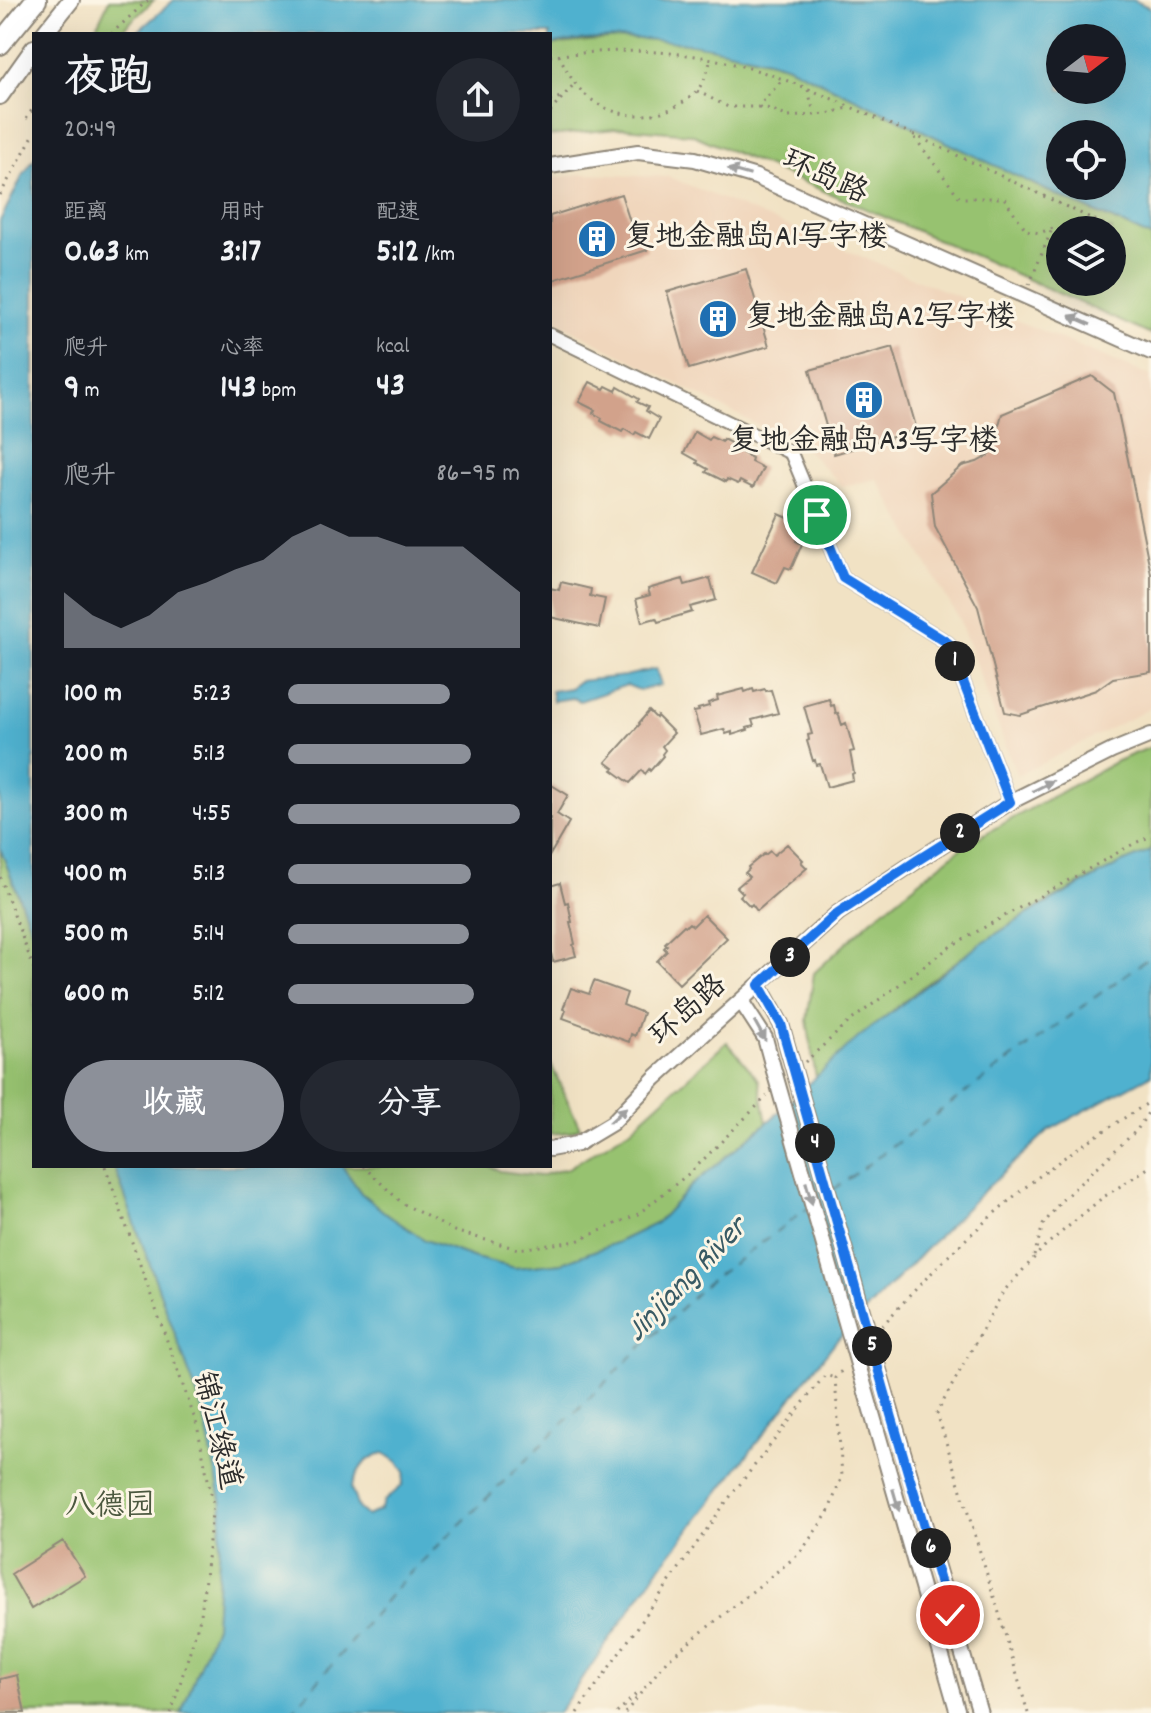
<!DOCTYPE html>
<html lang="zh">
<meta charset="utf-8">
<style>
body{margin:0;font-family:Dekko,"LXGW WenKai TC",sans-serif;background:#242831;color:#f1f3f6;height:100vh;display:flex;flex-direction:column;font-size:30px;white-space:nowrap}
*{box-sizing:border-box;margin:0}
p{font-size:26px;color:#9ea1a6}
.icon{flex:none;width:44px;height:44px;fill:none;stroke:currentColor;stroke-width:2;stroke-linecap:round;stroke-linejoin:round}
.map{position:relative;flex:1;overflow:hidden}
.side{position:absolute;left:32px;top:32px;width:520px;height:1136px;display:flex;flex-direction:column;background:#171b24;border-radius:0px;box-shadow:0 8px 32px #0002}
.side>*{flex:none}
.needle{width:52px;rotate:74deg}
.controls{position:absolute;left:1046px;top:24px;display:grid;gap:16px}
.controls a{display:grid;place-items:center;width:80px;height:80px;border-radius:50%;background:#171b24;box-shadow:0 8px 32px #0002;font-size:40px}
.pin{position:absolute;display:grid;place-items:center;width:68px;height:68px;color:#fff;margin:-34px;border:4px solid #fff;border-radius:50%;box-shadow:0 2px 8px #0007}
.km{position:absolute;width:40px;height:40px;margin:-20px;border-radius:50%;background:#222;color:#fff;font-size:22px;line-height:40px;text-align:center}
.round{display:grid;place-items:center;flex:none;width:84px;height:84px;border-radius:42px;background:#242831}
.overview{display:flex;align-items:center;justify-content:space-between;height:136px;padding:0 32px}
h1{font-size:44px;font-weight:800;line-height:60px}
.stats{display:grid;grid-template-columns:repeat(3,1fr);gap:12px;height:136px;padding:8px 32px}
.stats div{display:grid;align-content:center}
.stats b{font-size:34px;font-weight:800}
.stats small{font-size:22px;font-weight:400}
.stats p{font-size:22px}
.chart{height:224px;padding:16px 32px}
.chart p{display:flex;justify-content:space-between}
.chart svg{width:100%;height:144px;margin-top:8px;fill:#8c9099;opacity:.7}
.button{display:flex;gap:16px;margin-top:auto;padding:16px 32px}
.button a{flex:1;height:92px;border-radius:48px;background:#8c9099;color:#fff;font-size:32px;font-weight:800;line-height:92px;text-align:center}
.button a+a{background:#242831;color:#f1f3f6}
ul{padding:0 32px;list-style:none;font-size:26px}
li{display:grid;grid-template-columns:128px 96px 1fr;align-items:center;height:60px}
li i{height:20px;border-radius:10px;background:#8c9099}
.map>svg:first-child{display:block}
</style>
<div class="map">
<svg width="1151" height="1713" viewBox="0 0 1151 1713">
<rect width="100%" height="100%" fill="#fcf5e5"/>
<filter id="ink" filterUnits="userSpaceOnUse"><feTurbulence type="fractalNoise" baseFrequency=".0125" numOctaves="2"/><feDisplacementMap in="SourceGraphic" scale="16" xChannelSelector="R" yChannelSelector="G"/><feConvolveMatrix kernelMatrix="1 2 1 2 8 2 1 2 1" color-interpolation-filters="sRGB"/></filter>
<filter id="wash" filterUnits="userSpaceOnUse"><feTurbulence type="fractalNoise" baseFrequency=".006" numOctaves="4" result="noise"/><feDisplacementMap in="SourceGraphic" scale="32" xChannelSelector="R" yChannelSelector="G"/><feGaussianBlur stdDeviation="1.8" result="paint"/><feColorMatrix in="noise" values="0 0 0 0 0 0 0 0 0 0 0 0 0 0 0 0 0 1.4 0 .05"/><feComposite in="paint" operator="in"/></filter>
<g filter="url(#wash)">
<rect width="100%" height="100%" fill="#f1e2c4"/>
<!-- built -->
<path fill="#f0d6bc" d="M581 174 669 177 1151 376V708L1017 776 959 619 877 479 842 486 809 452 550 318V179Z"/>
<!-- green -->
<path fill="#97c26f" stroke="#61764d" stroke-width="2" fill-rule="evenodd" d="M109 0H154L118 34H93Z
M618 38 664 40 707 46 786 65 1052 193 1151 237V335L980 258 691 134 624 128 550 136V45ZM1060 230H1112V282H1060Z
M1151 747V851C1026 903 913 986 816 1079L807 1020 814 973 871 920 966 844 1117 761Z
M0 848 34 936V1166H114L203 1411 222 1504 215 1626 181 1713H0Z
M727 1042 759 1080 767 1123 691 1186 657 1223 618 1242 562 1263 515 1268 475 1258 425 1240 389 1216 361 1193 342 1166H490L500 1171 539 1176 568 1168 631 1129Z
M550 1062 580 1128 570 1132 550 1134Z"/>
<!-- water -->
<path fill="#50b1cf" stroke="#3e6e7d" stroke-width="2" fill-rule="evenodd" d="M174 0H1133L1151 8V237L1052 193 786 65C710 44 629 29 550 45V34H135ZM1112 38V90H1060V38ZM1112 134V186H1060V134Z
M34 159V936L0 848V221L22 177Z
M656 669 661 685 639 690 627 685 580 701 572 698 553 701 551 691 570 688 579 681 625 676Z
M1151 851V1075L1049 1130 975 1199 836 1341 658 1570 558 1713H181L215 1626 222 1504 203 1411 114 1166H342L361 1193 389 1216 425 1240 475 1258 515 1268 562 1263 618 1242 657 1223 691 1186 767 1123 859 1037 980 944 1038 908 1120 864ZM384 1453 398 1462 405 1472 402 1486 384 1501 380 1510 367 1516 358 1508 351 1488C358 1470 364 1457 384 1453Z"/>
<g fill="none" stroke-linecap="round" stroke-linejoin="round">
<!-- ferry -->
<path stroke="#385a64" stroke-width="2" stroke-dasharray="10 8" stroke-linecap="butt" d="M833 1190 1151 956
M291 1713 403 1580 706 1284 808 1208"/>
</g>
<g id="blocks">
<!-- building -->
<path fill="#d2a28b" d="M621 194 632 228 639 226 647 250 550 281V216Z
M746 269 769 346 689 369 667 292Z
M893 347 917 430 834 454 810 370Z
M1092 376 1114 393 1131 474 1151 574V672L1113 678 1096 690 1020 715 1005 712 978 607 935 527 931 493 962 466 977 462 991 454 1002 414Z
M590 382 604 389 606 386 616 391 618 387 639 399 637 402 648 407 646 411 659 419 649 439 636 432 634 435 624 429 622 432 601 421 602 418 593 413 595 410 579 402Z
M695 432 709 440 711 437 722 442 723 439 742 449 741 452 752 458 751 462 763 468 753 488 740 481 738 484 727 479 726 482 706 472 708 469 697 463 698 461 684 453Z
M779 514 804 525 796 541 802 544 791 569 785 567 777 583 752 572Z
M710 578 716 600 690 607 692 612 658 622 656 618 642 622 636 599 650 595 648 589 683 579 685 585Z
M561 582 591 589 590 596 605 599 599 628 550 617V588L559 590Z
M744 689 745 692 753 689 754 692 765 689 766 691 771 690 778 713 752 720 754 726 747 728 748 730 732 735V732L726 734 724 729 701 735 694 712 699 711 698 709 709 706 708 703 718 700 717 696Z
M829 699 831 706 834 705 836 714 838 713 842 725 846 723 854 751 850 752 854 773 852 774 853 780 827 787 820 764 816 765 815 760 813 761 807 741 809 740 808 735 812 734 804 706Z
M649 711 656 718 657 716 674 733 662 746 665 750 662 754 663 756 650 771 649 769 645 774 642 770 630 783 612 770 614 768 606 762 640 724 639 723Z
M550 784 568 795 557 814 569 822 550 855Z
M787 844 803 860 801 862 807 868 757 911 752 904 750 906 740 896 743 893 737 887 749 877 745 873 749 869 748 867 764 854 765 855 770 851 774 855Z
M560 883 565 903 568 902 572 922H570L575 944 573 945 576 956 553 962 550 949V886Z
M704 915 727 938 679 984 657 961 667 951 664 948 667 945 665 943 684 925 686 926 689 923 693 926Z
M594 981 627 993 623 1005 643 1013 635 1036 631 1034 629 1042 563 1018 566 1010 563 1009 571 988 589 994Z
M63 1541 85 1576 31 1609 11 1574Z
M17 1675 25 1713H0V1679Z"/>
</g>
</g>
<g filter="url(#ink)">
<use href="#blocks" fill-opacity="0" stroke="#8e8678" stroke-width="2"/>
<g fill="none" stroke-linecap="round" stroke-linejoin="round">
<!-- minor casing -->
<g stroke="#8e8678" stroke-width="16">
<path id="minor" d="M550 335 791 453 843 578 948 643 1010 802"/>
</g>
<!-- tertiary casing -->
<g stroke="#8e8678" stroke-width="18">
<path id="tertiary" d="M550 166 638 152 695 159 756 177 1151 352
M759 985 781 1024 788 1049
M741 1001 765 1038 772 1064
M550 1149 577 1144 612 1123 655 1078 838 913 918 860 1010 802 1112 751 1151 735
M878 1367 980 1713
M863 1382 958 1713"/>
</g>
<!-- secondary casing -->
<g stroke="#8e8678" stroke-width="20">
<path id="secondary" d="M44 34 71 0
M0 96 34 48"/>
</g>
<!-- trunk casing -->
<g stroke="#8e8678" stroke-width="24">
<path id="trunk" d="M0 44 36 0"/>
</g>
<!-- path -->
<path stroke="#8e8678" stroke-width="3" stroke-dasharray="2 6" stroke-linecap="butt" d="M111 34 148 0
M559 55C568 73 575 88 592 100 624 124 674 119 699 88 706 79 708 69 711 59
M550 56C611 49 674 48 734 64 795 79 853 109 912 134
M808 90 814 113
M697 91 728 107H758L783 79
M550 101 560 97
M759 107 771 109 788 117 827 114 848 108
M550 112 574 84
M26 119 34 107
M0 195 34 134
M1060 231 1053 228 1039 233 1026 230 1004 198H960L912 134 1103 224 1101 230
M1029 285 1052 229
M0 877 34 969
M805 1062 849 1022 951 946 1135 843 1151 836
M105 1166 197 1425 213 1504 201 1615 171 1713
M363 1166 402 1203 454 1231 518 1249 577 1241 638 1214 692 1171 767 1096
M1034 1256 1043 1225 1061 1201 1137 1130 1151 1108
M882 1326C936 1265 1001 1202 1068 1155 1095 1136 1123 1119 1151 1101
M577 1713 726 1502 825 1375 835 1378
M617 1713 639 1691
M625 1713 667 1660 800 1553 828 1513 842 1476 835 1378 845 1367
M1028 1713 999 1613 937 1413 1003 1292 1044 1247 1102 1198 1151 1166"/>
<!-- minor -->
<use href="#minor" stroke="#fff" stroke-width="12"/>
<!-- tertiary -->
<use href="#tertiary" stroke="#fff" stroke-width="14"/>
<!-- secondary -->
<use href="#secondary" stroke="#fff" stroke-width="16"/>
<!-- trunk -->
<use href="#trunk" stroke="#fff" stroke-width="20"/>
<!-- tertiary-bridge casing -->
<g stroke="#8e8678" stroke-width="18" stroke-linecap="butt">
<path id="tertiary-bridge" d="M788 1049 878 1367
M772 1064 863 1382"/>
</g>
<!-- tertiary-bridge -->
<use href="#tertiary-bridge" stroke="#fff" stroke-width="14"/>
</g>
<!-- one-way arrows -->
<defs><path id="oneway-solid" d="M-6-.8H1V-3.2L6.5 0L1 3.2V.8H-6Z" transform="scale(2)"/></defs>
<g fill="#a0a0a0">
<use href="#oneway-solid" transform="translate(739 172) rotate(-164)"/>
<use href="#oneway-solid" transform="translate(1080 320) rotate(-156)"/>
<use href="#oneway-solid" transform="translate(1043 786) rotate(-27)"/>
<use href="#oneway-solid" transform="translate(760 1031) rotate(61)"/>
<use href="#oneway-solid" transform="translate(618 1115) rotate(-43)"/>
<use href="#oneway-solid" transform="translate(809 1193) rotate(74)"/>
<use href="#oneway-solid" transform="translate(896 1500) rotate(74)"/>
</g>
</g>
<g fill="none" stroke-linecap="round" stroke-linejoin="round" filter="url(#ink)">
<!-- route casing -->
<g stroke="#fff" stroke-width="16">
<path id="route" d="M817 515 843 578 948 643 1010 802 918 860 838 913 759 985 781 1024 892 1418 950 1615"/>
</g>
<!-- route -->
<use href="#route" stroke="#1a73e8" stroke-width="10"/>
</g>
<!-- icons -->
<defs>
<g id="building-disc" transform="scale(2)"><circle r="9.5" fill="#1f6fb2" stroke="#fcf5e5"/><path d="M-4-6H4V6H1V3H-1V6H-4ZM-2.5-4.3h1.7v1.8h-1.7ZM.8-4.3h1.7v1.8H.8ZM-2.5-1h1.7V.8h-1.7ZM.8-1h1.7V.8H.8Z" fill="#fff"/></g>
</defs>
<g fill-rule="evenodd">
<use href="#building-disc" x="597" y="239"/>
<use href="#building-disc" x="718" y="319"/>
<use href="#building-disc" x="864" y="400"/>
</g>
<g text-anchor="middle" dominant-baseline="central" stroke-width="6" stroke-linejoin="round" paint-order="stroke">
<!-- street labels -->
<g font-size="30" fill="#2b2b2b" stroke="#fcf5e5">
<text transform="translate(824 179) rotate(24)">环岛路</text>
<text transform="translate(690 1012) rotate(-42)">环岛路</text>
<text transform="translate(214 1431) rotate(76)">锦江绿道</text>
</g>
<!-- poi labels -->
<g font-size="30" fill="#2b2b2b" stroke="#fcf5e5" text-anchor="start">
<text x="625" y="239">复地金融岛A1写字楼</text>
<text x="746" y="319">复地金融岛A2写字楼</text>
<text x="864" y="443" text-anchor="middle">复地金融岛A3写字楼</text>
</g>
<!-- park labels -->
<g font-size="30" fill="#4b583f" stroke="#fcf5e5">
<text x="110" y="1508">八德园</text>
</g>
<!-- water labels -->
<g font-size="32" font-style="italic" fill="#385a64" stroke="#fcf5e5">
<text transform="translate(688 1281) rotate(-46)">Jinjiang River</text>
</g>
</g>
</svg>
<div class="controls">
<a><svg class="needle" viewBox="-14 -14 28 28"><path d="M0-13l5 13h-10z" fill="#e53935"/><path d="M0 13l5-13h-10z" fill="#9ea1a6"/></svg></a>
<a><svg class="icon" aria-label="locate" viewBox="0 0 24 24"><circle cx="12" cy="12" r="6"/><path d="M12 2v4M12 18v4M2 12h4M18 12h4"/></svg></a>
<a><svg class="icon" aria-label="layers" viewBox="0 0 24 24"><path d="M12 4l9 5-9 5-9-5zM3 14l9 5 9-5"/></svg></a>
</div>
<div class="pin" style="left:817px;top:515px;background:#1e9e55"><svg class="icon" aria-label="arrive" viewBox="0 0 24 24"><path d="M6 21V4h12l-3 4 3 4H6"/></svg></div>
<div class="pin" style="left:950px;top:1615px;background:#d93025"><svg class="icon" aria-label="check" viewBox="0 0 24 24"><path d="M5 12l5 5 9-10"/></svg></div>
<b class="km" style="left:955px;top:661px">1</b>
<b class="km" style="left:960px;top:833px">2</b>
<b class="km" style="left:790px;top:957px">3</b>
<b class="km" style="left:815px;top:1143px">4</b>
<b class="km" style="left:872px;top:1346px">5</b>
<b class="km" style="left:931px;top:1548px">6</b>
<section class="side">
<div class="overview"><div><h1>夜跑</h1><p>20:49</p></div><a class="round"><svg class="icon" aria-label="share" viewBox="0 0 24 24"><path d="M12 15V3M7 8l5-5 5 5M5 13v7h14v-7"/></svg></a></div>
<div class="stats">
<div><p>距离</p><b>0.63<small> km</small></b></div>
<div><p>用时</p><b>3:17</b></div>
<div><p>配速</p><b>5:12<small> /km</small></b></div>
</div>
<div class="stats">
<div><p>爬升</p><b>9<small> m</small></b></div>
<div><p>心率</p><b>143<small> bpm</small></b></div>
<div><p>kcal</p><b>43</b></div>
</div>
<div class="chart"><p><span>爬升</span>86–95 m</p>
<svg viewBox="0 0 160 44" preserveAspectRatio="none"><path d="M0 44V27L10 34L20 38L30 34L40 27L50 24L60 20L70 17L80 10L90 6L100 10L110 10L120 13L130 13L140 13L150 20L160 27V44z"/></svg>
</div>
<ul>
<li><b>100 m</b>5:23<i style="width:70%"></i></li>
<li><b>200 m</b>5:13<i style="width:79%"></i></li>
<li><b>300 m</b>4:55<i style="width:100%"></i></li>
<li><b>400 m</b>5:13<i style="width:79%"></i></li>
<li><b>500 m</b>5:14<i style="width:78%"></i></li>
<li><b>600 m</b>5:12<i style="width:80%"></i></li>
</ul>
<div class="button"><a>收藏</a><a>分享</a></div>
</section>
</div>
